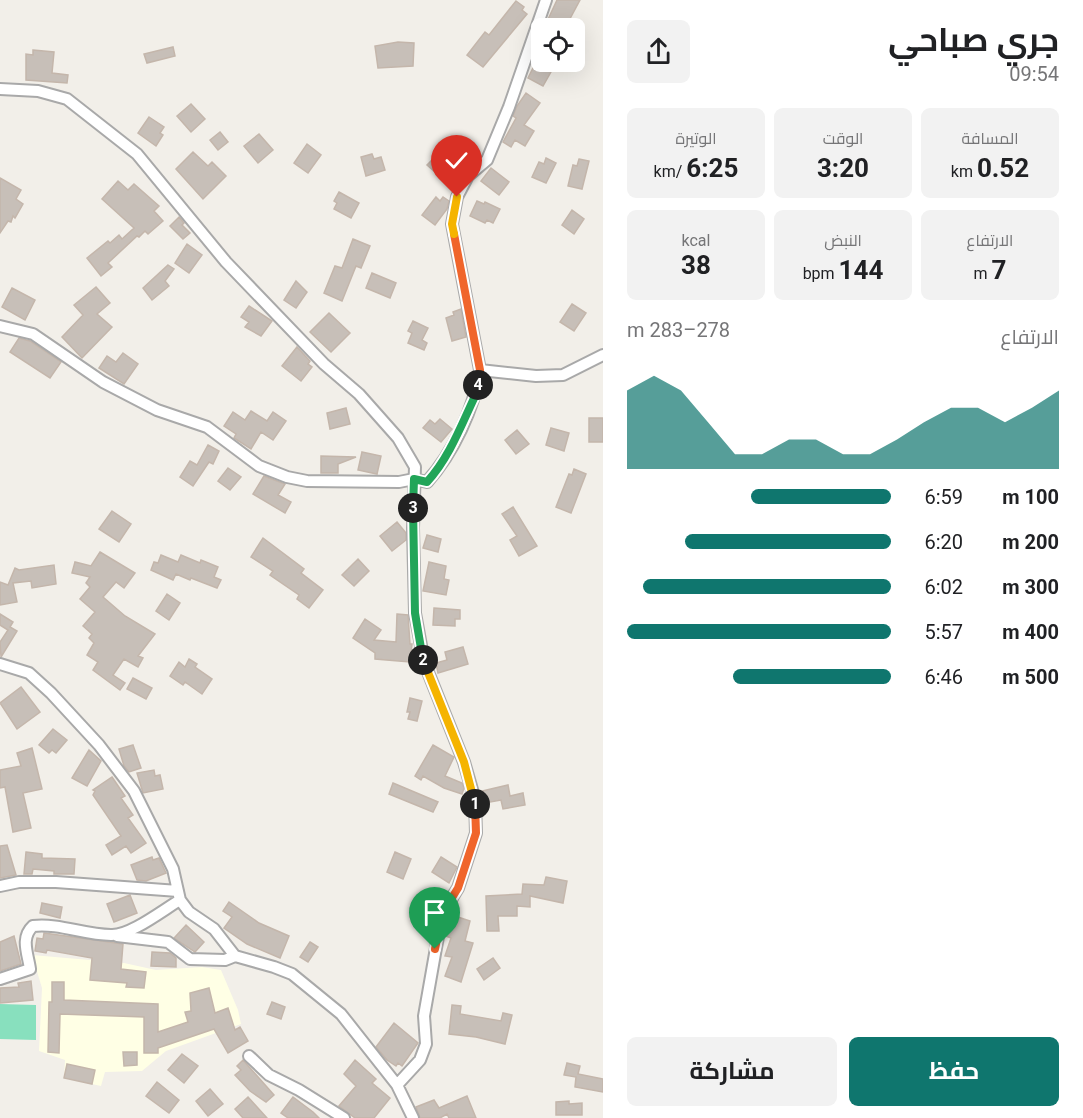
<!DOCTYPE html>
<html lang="ar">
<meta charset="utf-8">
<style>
body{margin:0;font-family:Roboto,Cairo,sans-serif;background:#f2f2f2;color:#202124;direction:rtl;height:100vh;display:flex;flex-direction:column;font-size:22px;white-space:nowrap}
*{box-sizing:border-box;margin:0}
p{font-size:20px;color:#757577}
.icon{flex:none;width:33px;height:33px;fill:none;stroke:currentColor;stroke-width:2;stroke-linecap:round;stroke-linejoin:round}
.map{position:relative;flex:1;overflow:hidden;direction:ltr}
.side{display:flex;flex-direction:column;background:#fff;width:480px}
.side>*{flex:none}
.buttons{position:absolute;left:531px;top:18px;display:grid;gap:12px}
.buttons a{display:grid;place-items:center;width:54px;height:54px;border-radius:9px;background:#fff;box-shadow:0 6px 24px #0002;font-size:30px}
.pin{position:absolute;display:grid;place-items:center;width:51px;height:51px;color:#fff;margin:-62px -26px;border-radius:50% 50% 50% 0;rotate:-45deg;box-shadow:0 0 6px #0007}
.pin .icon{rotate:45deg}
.km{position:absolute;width:30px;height:30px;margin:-15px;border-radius:50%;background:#222;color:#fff;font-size:16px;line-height:30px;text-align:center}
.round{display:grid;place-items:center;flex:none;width:63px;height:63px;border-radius:9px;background:#f2f2f2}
.head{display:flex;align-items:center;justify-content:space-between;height:102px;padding:0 24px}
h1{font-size:33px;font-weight:700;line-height:45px}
.figures{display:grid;grid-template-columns:repeat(3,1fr);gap:9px;height:102px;padding:6px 24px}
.figures div{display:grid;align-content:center;border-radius:9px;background:#f2f2f2;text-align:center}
.figures b{font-size:26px;font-weight:700}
.figures small{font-size:16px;font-weight:400}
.figures p{font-size:16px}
.chart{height:168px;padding:12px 24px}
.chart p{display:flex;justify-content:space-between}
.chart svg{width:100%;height:108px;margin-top:6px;fill:#0f766e;opacity:.7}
.action{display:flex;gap:12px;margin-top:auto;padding:12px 24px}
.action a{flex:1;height:69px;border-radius:9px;background:#0f766e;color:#fff;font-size:24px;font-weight:700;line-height:69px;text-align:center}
.action a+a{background:#f2f2f2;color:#202124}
ul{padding:0 24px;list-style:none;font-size:20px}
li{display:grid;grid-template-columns:96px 72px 1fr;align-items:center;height:45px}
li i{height:15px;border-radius:8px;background:#0f766e}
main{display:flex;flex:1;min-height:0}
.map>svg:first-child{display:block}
</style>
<main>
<section class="side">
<div class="head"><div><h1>جري صباحي</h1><p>09:54</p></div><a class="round"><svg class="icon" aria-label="share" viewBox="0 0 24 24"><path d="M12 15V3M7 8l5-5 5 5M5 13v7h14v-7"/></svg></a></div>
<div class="figures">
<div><p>المسافة</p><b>0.52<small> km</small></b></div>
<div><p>الوقت</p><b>3:20</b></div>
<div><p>الوتيرة</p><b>6:25<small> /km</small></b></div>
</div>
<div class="figures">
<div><p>الارتفاع</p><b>7<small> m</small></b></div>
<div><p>النبض</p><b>144<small> bpm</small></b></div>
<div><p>kcal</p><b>38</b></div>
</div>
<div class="chart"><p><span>الارتفاع</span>278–283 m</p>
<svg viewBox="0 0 160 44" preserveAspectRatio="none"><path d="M0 44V12L10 6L20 12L30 25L40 38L50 38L60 32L70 32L80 38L90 38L100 32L110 25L120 19L130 19L140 25L150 19L160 12V44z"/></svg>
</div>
<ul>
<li><b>100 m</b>6:59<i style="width:53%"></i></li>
<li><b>200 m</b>6:20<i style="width:78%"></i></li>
<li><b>300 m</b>6:02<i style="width:94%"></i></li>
<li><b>400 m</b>5:57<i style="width:100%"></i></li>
<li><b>500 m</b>6:46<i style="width:60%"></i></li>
</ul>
<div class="action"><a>حفظ</a><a>مشاركة</a></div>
</section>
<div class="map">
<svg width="603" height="1118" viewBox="0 0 603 1118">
<rect width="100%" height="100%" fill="#f2efe9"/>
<!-- education -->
<path fill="#ffffe5" d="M32 955 124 963 156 970 202 967 221 970 238 1010 241 1024 166 1051 142 1071 105 1072 101 1086 64 1078 65 1060 39 1051 42 988Z"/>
<!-- pitch -->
<path fill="#88e0be" d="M0 1004 36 1005V1040L0 1039Z"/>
<!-- building -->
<path fill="#c7bfb8" stroke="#c4b6ab" stroke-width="1.5" d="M557 0H580L565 28H544Z
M516 1 524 7 522 10 527 14 483 67 467 55 485 32 489 35Z
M398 42 414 43 413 66 378 68 375 46Z
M173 47 175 56 147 63 144 54Z
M33 50 54 52 52 73 68 75 67 83 26 80V54L33 55Z
M536 62 552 70 543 86 528 78Z
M526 93 540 103 524 125 534 131 525 146 515 140 511 147 503 142 516 118 513 116 517 106Z
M191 104 205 119 191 132 177 116Z
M149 117 164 127 160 133 163 135 156 146 138 133Z
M220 132 228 142 218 150 210 140Z
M259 134 273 150 258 163 244 146Z
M307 144 321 155 308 173 294 163Z
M441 151 457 166 444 180 427 165Z
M193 152 208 166 212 162 226 176 203 199 176 169Z
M372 154 374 159 381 157 385 170 366 176 361 157Z
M546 158 556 163 546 183 532 177 539 162 544 164Z
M579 159 589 161 582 189 568 186 573 165 577 166Z
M491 168 509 182 499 195 481 181Z
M0 178 21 190 16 199 23 204 15 218 13 216 11 222 8 221 0 233Z
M118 181 128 190 134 184 159 206 154 211 163 221 148 234 145 231 139 237 137 236 108 263 112 267 101 276 87 258 108 241 110 243 119 235 122 239 134 228 102 199Z
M339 192 359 203 351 218 334 209 337 203 334 201Z
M436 197 440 201 443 197 449 201 447 209 435 225 422 215Z
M477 201 484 204 485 202 500 209 493 223 487 220 485 223 470 216Z
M572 210 584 219 574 234 562 225Z
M179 217 184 223 182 225 190 233 183 239 170 226Z
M353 239 370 246 361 268 356 266 342 301 324 293 335 266 342 268Z
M187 244 202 255 189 273 175 263Z
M168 265 174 269 165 281 169 286 152 300 143 288Z
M372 273 396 283 390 298 366 288Z
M296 281 307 292 296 308 284 300Z
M96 287 110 303 97 314 112 327 82 358 62 337 83 315 74 305Z
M12 288 35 300 25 320 2 307Z
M572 304 586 313 574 331 560 322Z
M249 306 272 321 261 336 245 327 249 322 241 317Z
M461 309 466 337 452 341 446 318 454 315 453 312Z
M329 313 350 333 331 352 310 332Z
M413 321 428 328 422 340 427 343 424 350 408 343 412 333 408 331Z
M19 338 30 341 61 362 50 378 10 352Z
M297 347 310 361 308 364 312 367 301 381 282 366Z
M123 353 138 364 124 384 99 368 107 356 116 362Z
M346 408 350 424 330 429 327 413Z
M251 411 267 421 273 412 286 421 273 440 261 432 251 449 234 438 236 434 224 426 233 412 245 420Z
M589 418H603V442H589Z
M440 419 452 429 441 442 423 428 430 420 435 424Z
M551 428 569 433 564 451 546 445Z
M517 430 529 444 516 454 505 440Z
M208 445 219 451 213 464 209 462 193 486 180 477 190 461 197 465Z
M362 452 381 456 377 474 358 470Z
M321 456 356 457 338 464V473H321Z
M228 468 241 477 230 490 218 481Z
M574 469 586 474 571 513 556 507 569 474 572 475Z
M264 476 285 484 278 495 291 502 285 513 253 494Z
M513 507 537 546 519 556 510 540 517 536 502 514Z
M112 511 131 524 119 542 99 529Z
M397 522 406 533V540L392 551 380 536Z
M427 535 441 539 438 552 423 548Z
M263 538 304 569 301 573 323 590 309 608 297 599 299 595 270 575 273 571 251 557Z
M100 552 135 573 124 588 116 582 103 597 125 616 155 634 138 656 143 658 138 667 124 659 113 675 125 683 120 690 93 670 98 662 87 655 94 643 89 638 92 634 83 626 95 612 80 599 90 587 86 583 90 577 72 573 75 562 91 566Z
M161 555 178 562 181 555 200 563 201 560 218 567 214 577 221 580 217 588 191 578 190 580 176 574 173 580 151 570 154 562 158 563Z
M358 559 369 571 354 586 342 575Z
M429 562 446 566 444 579 449 580 446 595 423 591Z
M54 565 56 584 32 588 31 581 13 583 17 602 0 605V582L8 585 15 568 19 570Z
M167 594 180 603 169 620 156 611Z
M434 608 460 610V619H455V626L433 625Z
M0 614 13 622 10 627 17 631 1 657 0 642 8 630 0 625Z
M397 614 408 615 410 644H412L410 662 375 659V653L353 638 365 619 381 630 374 640 396 642Z
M463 647 468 664 438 673 436 663 447 660 445 652Z
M189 659 197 664 195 667 212 679 202 694 185 682 183 685 170 676 179 662 185 667Z
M133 678 152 688 146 699 127 689Z
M21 687 40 712 17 729 0 703Z
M410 698 422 701 417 721 408 719 410 712H407Z
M53 729 67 740 56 753 52 750 49 753 39 745Z
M133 745 141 768 129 772 124 766 119 749Z
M433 745 454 757 445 776 462 783 464 788 462 794 444 788 423 776 421 780 415 776Z
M32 748 42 789 23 793 31 828 13 832 5 787 0 788V770L21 766 17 753Z
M89 750 101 761 87 786 72 778Z
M154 770 155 776 160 775 163 789 143 793 137 773Z
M112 777 125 796 121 798 133 815 128 818 146 843 131 853 126 846 112 855 106 845 121 836 93 795 95 791 93 790Z
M393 783 438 802 433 812 389 794Z
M508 785 510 796 523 793 525 805 503 809 501 800 485 803 482 791Z
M7 845 16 875 0 878V846Z
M26 852 42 854V858L75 859 74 874H54V871L33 869 32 874H24Z
M395 852 411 859 403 879 387 872Z
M152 857 153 860 159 858 166 873 146 881 137 880 131 865Z
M441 857 457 867 449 883 432 872Z
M546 877 567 881 563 903 530 896V907L517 906V916H498L499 931H487L486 896 522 894 523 884 544 885Z
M130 895 137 913 114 922 107 904Z
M229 902 259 923 289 936 280 958 247 944 224 928 232 917 223 911Z
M42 903 62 907 60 918 40 913Z
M452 915 470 921 465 941 473 943 461 982 445 976 452 957 445 956 451 938 446 936Z
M186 925 204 942 195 952 174 938Z
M44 933 123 944 121 969 146 972 144 988 126 987 127 983 90 980 92 958 47 950 46 953 35 951 37 938 43 939Z
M14 936 21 964 0 971V942Z
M310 942 318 947 308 962 300 957Z
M152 952 170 953 176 958V967L151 966Z
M493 958 500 968 484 980 477 969Z
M31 981 33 1000 0 1003V988L19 987 18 983Z
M52 982H64V1000L158 1004V1032L188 1022 185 1012 191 1011 190 993 209 988 215 1013 228 1008 235 1030 240 1027 248 1041 228 1053 214 1029 158 1048V1053H144V1017L60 1014 59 1053 48 1052 49 1002H52Z
M272 1002 285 1007 281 1019 267 1014Z
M452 1005 461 1006 460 1014 501 1021 503 1013 512 1015 505 1044 476 1037 449 1034Z
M394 1023 418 1043 402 1066 398 1063 396 1066 387 1060 376 1047Z
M123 1052H137V1065L124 1066Z
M182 1054 198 1066 184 1083 168 1070Z
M243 1060 274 1095 266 1102 250 1091 235 1075 241 1070 237 1066Z
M355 1060 376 1079 372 1083 390 1098 374 1118H355L339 1106 356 1086 344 1074Z
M567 1063 580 1066 578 1074 603 1079V1092L575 1087 576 1077 564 1075Z
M67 1064 95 1070 92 1084 64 1078Z
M157 1082 179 1100 169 1113 146 1096Z
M210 1089 223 1104 208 1116 196 1101Z
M467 1096 476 1118H449L447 1114 440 1118H420L416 1107 434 1100 439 1108Z
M248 1097 267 1118H243L235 1109Z
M293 1097 313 1112 319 1118H288L281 1113Z
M569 1101V1104L582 1103V1115H556V1102Z"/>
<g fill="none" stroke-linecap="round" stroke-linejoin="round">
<!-- minor casing -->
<g stroke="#a9a9a9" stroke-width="14">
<path id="minor" d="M0 89 38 91 67 99 137 154 226 262 324 364 359 394 398 438 415 467 413 528 415 613 424 662 464 762 475 800 476 833 458 888 442 914 424 1016 426 1044 420 1060 397 1085
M0 326 33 334 103 382 157 410 207 427 259 466 287 477 307 481 399 482 414 479 427 482C453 453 474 409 480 370L452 224 457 197 468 176 487 160 509 107 546 0
M480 370 536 376 563 375 603 355
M0 664 29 673 51 693 99 745 134 791 173 869 180 900 189 912 214 929 235 956 274 967 292 974 341 1014 397 1085 413 1118
M0 886 19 882H56L178 891
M117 936 168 942 190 959 225 960 235 956
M0 979 30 969C28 954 20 938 33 926 60 923 84 935 111 935 130 936 163 910 180 900
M249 1056 269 1075 299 1090 344 1118"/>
</g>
<!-- minor -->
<use href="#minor" stroke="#fff" stroke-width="10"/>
</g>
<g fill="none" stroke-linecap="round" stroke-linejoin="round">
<!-- split-1 casing -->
<g stroke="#fff" stroke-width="12">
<path id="split-1" d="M435 949 442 914 458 888 476 833 475 804"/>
</g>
<!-- split-2 casing -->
<g stroke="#fff" stroke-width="12">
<path id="split-2" d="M423 660 464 762 475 804"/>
</g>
<!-- split-3 casing -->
<g stroke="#fff" stroke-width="12">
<path id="split-3" d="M413 508 415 613 423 660"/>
</g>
<!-- split-4 casing -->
<g stroke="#fff" stroke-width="12">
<path id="split-4" d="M413 508 414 479 427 482C450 457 462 423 477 392L478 385"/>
</g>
<!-- split-5 casing -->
<g stroke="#fff" stroke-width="12">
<path id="split-5" d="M454 234 480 370 478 385"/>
</g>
<!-- split-6 casing -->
<g stroke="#fff" stroke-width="12">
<path id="split-6" d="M454 234 452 224 457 197"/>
</g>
<!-- split-1 -->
<use href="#split-1" stroke="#f0652b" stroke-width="8"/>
<!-- split-2 -->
<use href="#split-2" stroke="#f5b400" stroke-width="8"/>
<!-- split-3 -->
<use href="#split-3" stroke="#22a559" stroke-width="8"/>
<!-- split-4 -->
<use href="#split-4" stroke="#22a559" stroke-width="8"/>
<!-- split-5 -->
<use href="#split-5" stroke="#f0652b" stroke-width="8"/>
<!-- split-6 -->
<use href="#split-6" stroke="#f5b400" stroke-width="8"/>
</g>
</svg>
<div class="buttons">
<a><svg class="icon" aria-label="locate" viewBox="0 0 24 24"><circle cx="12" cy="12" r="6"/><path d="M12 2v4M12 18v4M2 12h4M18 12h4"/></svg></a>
</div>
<div class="pin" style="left:435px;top:949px;background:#1e9e55"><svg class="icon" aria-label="arrive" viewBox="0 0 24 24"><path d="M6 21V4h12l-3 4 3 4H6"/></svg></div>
<div class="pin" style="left:457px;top:197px;background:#d93025"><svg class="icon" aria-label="check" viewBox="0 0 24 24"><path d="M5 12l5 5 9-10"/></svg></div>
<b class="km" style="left:475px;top:804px">1</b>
<b class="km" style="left:423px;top:660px">2</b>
<b class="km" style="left:413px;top:508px">3</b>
<b class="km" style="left:478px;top:385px">4</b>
</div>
</main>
